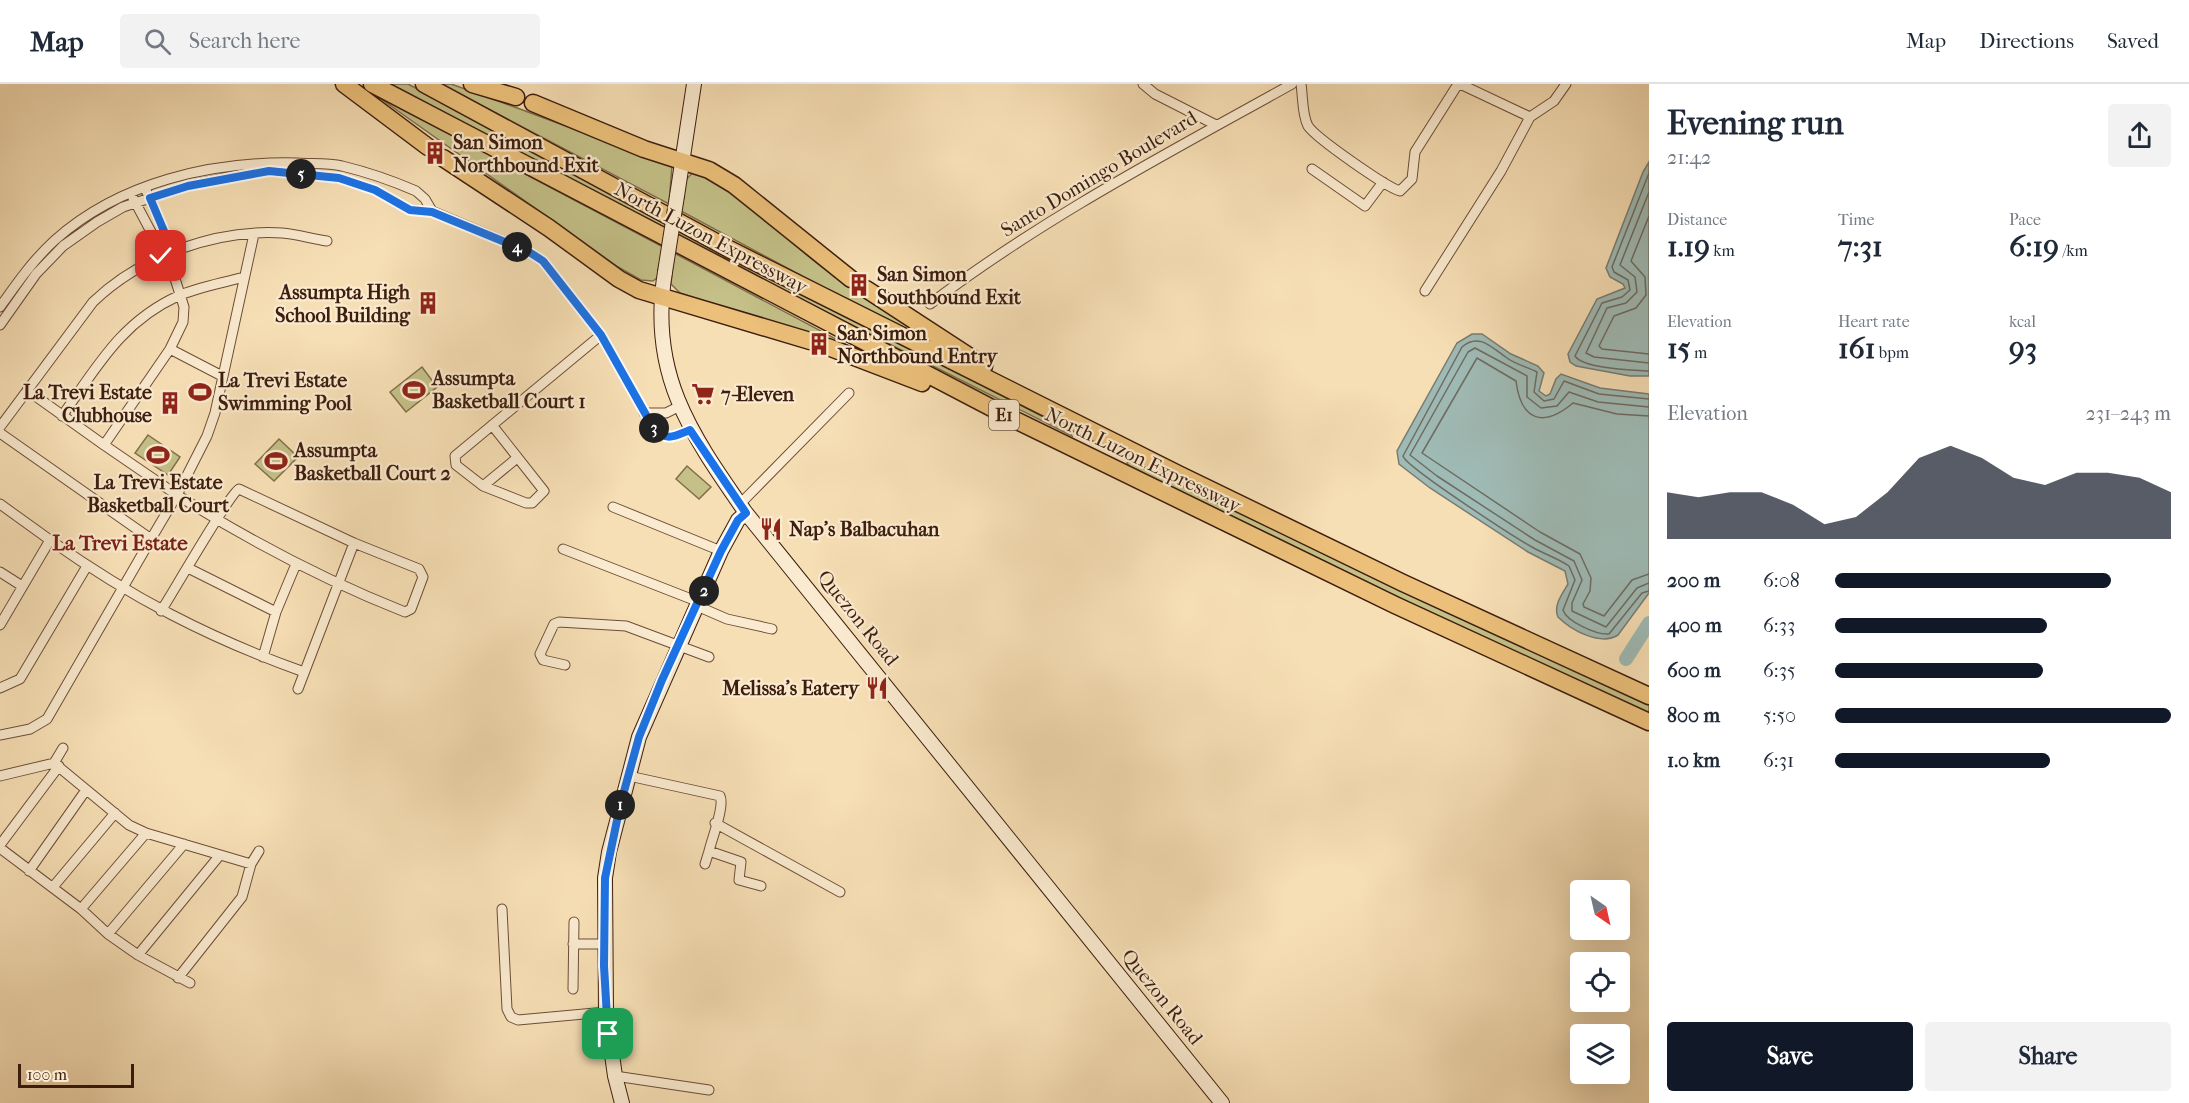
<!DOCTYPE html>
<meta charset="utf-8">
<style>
body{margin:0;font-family:"IM FELL French Canon",serif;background:#f2f2f3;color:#1f2937;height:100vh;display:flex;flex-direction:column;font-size:22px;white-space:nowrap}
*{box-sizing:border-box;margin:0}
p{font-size:20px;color:#747a83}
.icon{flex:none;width:33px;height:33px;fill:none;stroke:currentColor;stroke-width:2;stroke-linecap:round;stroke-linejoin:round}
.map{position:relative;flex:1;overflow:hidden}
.sheet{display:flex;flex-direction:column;background:#fff;width:540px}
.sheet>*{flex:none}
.needle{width:39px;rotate:146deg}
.buttons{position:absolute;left:1570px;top:796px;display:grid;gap:12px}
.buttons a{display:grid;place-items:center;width:60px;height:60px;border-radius:6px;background:#fff;box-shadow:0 6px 24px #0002;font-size:30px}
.scale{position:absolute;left:18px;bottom:15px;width:116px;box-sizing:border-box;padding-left:6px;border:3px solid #3d1e0e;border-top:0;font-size:16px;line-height:21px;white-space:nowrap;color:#3d1e0e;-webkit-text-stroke:4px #faeacf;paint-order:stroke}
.pin{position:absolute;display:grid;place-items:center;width:51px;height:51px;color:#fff;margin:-26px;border-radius:12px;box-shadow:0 3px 9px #0006}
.km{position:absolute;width:30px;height:30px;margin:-15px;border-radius:50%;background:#222;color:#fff;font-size:16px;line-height:30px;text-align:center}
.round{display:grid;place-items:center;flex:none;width:63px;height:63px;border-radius:6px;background:#f2f2f3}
.head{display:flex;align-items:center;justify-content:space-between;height:102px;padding:0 18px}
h1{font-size:33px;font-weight:700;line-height:45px}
.figures{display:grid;grid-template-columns:repeat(3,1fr);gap:9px;height:102px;padding:6px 18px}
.figures div{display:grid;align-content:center}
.figures b{font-size:30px;font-weight:700}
.figures small{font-size:16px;font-weight:400}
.figures p{font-size:16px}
.chart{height:168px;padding:12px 18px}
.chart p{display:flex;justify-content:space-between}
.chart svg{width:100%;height:108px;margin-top:6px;fill:#111827;opacity:.7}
.primary-button{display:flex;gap:12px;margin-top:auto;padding:12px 18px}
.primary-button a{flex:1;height:69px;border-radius:6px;background:#111827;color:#fff;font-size:24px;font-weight:700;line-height:69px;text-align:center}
.primary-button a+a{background:#f2f2f3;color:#1f2937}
ul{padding:0 18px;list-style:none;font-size:20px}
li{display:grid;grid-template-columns:96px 72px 1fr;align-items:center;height:45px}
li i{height:15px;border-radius:8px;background:#111827}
header{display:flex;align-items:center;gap:36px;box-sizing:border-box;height:84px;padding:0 30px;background:#fff;border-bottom:2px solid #e0e1e3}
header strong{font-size:28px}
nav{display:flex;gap:33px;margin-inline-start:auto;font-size:21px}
.search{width:420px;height:54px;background:#f2f2f3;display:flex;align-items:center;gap:15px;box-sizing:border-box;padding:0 21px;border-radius:6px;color:#747a83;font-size:22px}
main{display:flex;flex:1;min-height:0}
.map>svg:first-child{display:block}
</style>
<header>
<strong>Map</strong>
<div class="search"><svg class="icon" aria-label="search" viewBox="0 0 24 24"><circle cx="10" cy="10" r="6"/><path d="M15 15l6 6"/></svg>Search here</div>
<nav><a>Map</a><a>Directions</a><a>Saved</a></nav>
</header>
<main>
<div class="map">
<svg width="1649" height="1019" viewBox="0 0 1649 1019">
<rect width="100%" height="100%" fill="#f7dfb5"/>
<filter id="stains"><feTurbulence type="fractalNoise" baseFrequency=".00333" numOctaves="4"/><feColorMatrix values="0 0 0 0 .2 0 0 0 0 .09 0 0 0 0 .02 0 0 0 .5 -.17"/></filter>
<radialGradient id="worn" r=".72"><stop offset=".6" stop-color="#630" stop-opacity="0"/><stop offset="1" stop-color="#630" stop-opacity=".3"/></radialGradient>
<!-- green -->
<path fill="#c4c088" stroke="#806f4b" stroke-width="1.5" d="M391 0H408L808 213 1069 346 1072 352 691 160Z
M441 0H451C525 26 598 55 672 81L669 120Z
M374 10 663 163 658 193 653 197 641 196 618 183Z
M693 88C726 96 788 157 818 180 859 212 904 239 949 266L830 207 681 127 685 97Z
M674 169 866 271 680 209 671 200Z
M422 283 437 303 406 328 390 308Z
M148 351 180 373 168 391 135 369Z
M279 355 298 373 274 397 255 380Z
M1129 376 1412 512 1649 621V630L1439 533 1129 382 1127 379Z
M687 382 711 403 699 415 676 395Z"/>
<!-- water -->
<path fill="#9fbbb6" stroke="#787c73" stroke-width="1.5" d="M1649 78V292H1630L1576 282 1570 278 1568 270 1597 215 1625 204 1623 200 1610 193 1606 184 1643 88Z
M1472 250H1482L1511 270 1538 282 1544 289 1539 307 1546 312 1550 310 1556 295 1561 290 1600 304 1649 310V509L1618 551C1601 562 1572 547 1558 533 1553 522 1562 510 1568 500L1565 487 1528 468 1430 404 1399 380 1397 367 1457 259Z"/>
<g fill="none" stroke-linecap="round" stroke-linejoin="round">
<!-- shore -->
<path stroke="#6e6c62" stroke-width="1.5" d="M1649 89 1612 183 1614 188 1628 196 1630 206 1622 213 1602 219 1575 272C1584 285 1633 286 1649 287
M1649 108 1620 181 1635 193 1637 208 1626 219 1607 224 1586 269 1594 273 1649 279
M1649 132 1631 177 1645 193 1646 211 1636 224 1614 232 1599 262 1602 265 1649 270
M1649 315 1599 310 1564 297 1554 315 1544 317 1534 308 1537 288C1527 283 1515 280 1507 274 1492 264 1479 248 1462 263L1403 372C1406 383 1514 453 1532 463 1544 470 1557 474 1569 482L1575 496 1563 526C1567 538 1597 551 1609 550L1642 509 1649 507
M1649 323 1598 318 1569 308 1557 322 1541 324 1527 313V292L1475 264 1468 268 1410 371 1437 392 1535 456 1574 477 1582 496 1572 519V527L1606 543 1637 504 1649 499
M1649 332 1617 330 1573 319C1543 344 1521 337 1516 297L1477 274 1422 369 1540 448 1580 470 1591 494 1590 507 1583 520 1584 523 1604 532 1632 496 1649 490"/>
<!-- river -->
<path stroke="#9fbbb6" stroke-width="14" d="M1626 575 1649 539"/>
<!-- street casing -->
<g stroke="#6c4e38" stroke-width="11">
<path id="street" d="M1143 0 1155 10 1216 41
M1301 0C1303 13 1302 31 1308 42 1316 54 1386 103 1400 107L1412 95 1415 68 1458 0
M1460 0 1530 33
M1530 33 1554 17 1566 0
M1312 85 1365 122 1383 98
M133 114 166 176
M1425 207 1501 87 1530 33
M930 220C1043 134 1168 69 1292 0
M0 223C17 199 33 176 55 156 120 98 212 77 297 79 312 80 328 79 342 82 367 88 393 97 416 107L425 115 432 127
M0 241 36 190 63 162 97 138 123 123 150 114 188 102 245 90 269 87 339 94 375 106 410 126 432 127 529 168 543 177 601 251 654 345C666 358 675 352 690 346
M170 265 222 292
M27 306 104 361
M644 329H666L680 322
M62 332C97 283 121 238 178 212 199 203 223 199 244 193
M492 341 544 407 532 419H526L483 402 456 381 455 372 601 251
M0 343 93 218C141 172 215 145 282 149 297 150 312 155 327 157
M0 349 151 455 177 411 104 361 170 265 183 238 184 223 170 179 173 167 145 104
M483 402 517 374
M0 420 50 456
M740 420 849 309
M613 423 721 467
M563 465 699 518
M188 484 276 528
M0 488 22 502
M697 522 727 535 772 545
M161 527C172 510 230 409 239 405L354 459 419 485 423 493 411 525 405 528C324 496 250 457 177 411L207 352 215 329 254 150
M0 541 50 456C132 514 209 554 304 588
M263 573 276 528 296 480
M565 581 543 576 540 570 554 540 559 538 626 542 709 573
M0 604 20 595 87 482
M298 605 354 459
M0 651 30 645 47 635 151 455
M54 679 63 664
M0 692 54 679 129 741 146 749 251 780
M629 692 720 712C725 722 712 754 709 767L741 778 739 796 761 802
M715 739 840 808
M0 761 59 682
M0 764 81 825 108 850 138 871 190 899
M705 780 709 767
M29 787 86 706
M53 803 115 729
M81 825 146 749
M502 825 507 925 511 933 518 936 606 928
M108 850 184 760
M573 860H604
M138 871 220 771
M178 894 242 813 251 780 259 767
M573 905 574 838
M615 992 709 1006"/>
</g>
<!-- secondary casing -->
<g stroke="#3d1e0e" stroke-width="16">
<path id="secondary" d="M677 112 694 0
M665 188C648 290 691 350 746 429L1222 1019
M622 1019 615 992 606 928 605 794 609 768 639 653 721 467 738 436 746 429"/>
</g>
<!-- highway casing -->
<g stroke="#3d1e0e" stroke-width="19">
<path id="highway" d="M344 0 428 63
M372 0 1009 333 1395 521 1649 638
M424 0 729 165 1178 390 1403 499 1649 612
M472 0 516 13
M533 19 644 65 709 86 734 101 851 195
M443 74 549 144 619 195 639 206 810 257
M866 205 984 282
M828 263 922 299"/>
</g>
<!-- street -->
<use href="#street" stroke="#faeacf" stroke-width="9"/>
<!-- secondary -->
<use href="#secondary" stroke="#faeacf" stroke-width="14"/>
<!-- highway -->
<use href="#highway" stroke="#ecc07a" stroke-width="16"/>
<!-- secondary-bridge casing -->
<g stroke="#3d1e0e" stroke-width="16" stroke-linecap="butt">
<path id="secondary-bridge" d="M665 188 677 112"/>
</g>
<!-- secondary-bridge -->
<use href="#secondary-bridge" stroke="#faeacf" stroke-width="14"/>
</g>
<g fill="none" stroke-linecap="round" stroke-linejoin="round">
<!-- route casing -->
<g stroke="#fff" stroke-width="12">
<path id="route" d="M161 172 172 166 150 114 188 102 269 87 339 94 375 106 410 126 432 128 529 168 543 177 601 251 654 345C667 358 675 352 690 346L746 429 738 436 721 467 662 596 639 653 620 722 605 794 604 882 608 950"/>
</g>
<!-- route -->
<use href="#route" stroke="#1a73e8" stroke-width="8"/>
</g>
<!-- icons -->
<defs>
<g id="building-bare" transform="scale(1.8)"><path d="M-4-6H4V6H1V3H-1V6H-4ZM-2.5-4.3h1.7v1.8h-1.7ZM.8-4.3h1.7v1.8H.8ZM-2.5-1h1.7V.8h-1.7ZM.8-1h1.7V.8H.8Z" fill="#8f2418" stroke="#faeacf" stroke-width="2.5" paint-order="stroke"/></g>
<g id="stadium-bare" transform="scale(1.8)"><path d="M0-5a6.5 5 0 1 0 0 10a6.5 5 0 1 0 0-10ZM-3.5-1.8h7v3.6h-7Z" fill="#8f2418" stroke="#faeacf" stroke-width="2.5" paint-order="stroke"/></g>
<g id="supermarket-bare" transform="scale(1.8)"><path d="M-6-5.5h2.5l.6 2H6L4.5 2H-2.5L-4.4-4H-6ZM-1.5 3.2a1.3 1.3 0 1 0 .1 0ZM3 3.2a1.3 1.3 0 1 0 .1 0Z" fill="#8f2418" stroke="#faeacf" stroke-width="2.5" paint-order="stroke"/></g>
<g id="restaurant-bare" transform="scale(1.8)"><path d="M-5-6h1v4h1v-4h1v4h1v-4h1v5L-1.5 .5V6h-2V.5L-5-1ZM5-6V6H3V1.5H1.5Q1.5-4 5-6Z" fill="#8f2418" stroke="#faeacf" stroke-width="2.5" paint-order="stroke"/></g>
</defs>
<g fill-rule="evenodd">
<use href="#building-bare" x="435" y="69"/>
<use href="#building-bare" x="859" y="201"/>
<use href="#building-bare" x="428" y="219"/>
<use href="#building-bare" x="819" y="260"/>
<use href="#stadium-bare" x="414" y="306"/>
<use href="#stadium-bare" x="200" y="308"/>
<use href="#supermarket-bare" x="703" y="310"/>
<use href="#building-bare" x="170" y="319"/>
<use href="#stadium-bare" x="158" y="371"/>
<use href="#stadium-bare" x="276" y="377"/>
<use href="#restaurant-bare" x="771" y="445"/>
<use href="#restaurant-bare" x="877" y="604"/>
</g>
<g text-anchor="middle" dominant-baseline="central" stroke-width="4.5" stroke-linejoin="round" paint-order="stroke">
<!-- shield labels -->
<rect fill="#faeacf" stroke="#765b48" stroke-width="1.5" x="989" y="316" width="30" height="30" rx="4.5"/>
<g font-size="18" font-weight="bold" fill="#3d1e0e">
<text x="1004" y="331">E1</text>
</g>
<!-- poi labels -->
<g font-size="20" font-weight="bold" fill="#3d1e0e" stroke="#faeacf" text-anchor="start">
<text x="453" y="58">San Simon<tspan x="453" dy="23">Northbound Exit</tspan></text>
<text x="877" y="190">San Simon<tspan x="877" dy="23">Southbound Exit</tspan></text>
<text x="410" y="208" text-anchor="end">Assumpta High<tspan x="410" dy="23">School Building</tspan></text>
<text x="837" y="249">San Simon<tspan x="837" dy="23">Northbound Entry</tspan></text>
<text x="432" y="294">Assumpta<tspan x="432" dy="23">Basketball Court 1</tspan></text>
<text x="218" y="296">La Trevi Estate<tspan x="218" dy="23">Swimming Pool</tspan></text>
<text x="152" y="308" text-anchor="end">La Trevi Estate<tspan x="152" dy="23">Clubhouse</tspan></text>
<text x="721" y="310">7-Eleven</text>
<text x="294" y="366">Assumpta<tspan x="294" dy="23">Basketball Court 2</tspan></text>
<text x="158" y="398" text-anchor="middle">La Trevi Estate<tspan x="158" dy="23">Basketball Court</tspan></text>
<text x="789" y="445">Nap's Balbacuhan</text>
<text x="859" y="604" text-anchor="end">Melissa's Eatery</text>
</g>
<!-- street labels -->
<g font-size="20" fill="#3d1e0e" stroke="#faeacf">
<text transform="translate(1099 90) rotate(-31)">Santo Domingo Boulevard</text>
<text transform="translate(711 154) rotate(28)">North Luzon Expressway</text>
<text transform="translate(1143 376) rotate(26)">North Luzon Expressway</text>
<text transform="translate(858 534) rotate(51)">Quezon Road</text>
<text transform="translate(1162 913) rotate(51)">Quezon Road</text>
</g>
<!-- neighbourhood labels -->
<g font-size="21" font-weight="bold" fill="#7a1f14" stroke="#faeacf">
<text x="120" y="459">La Trevi Estate</text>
</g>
</g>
<rect width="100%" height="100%" filter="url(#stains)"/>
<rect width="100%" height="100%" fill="url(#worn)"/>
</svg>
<div class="buttons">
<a><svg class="needle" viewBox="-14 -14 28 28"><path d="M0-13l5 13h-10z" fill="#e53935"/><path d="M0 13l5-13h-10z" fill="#747a83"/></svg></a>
<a><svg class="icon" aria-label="locate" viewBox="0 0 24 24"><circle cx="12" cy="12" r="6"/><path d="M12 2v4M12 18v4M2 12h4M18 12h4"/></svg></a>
<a><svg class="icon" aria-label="layers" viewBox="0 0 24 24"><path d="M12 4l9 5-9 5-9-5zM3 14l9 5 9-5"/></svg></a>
</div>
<div class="scale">100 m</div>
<div class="pin" style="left:608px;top:950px;background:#1e9e55"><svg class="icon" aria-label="arrive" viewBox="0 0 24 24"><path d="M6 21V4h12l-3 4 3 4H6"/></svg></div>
<div class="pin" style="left:161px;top:172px;background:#d93025"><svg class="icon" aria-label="check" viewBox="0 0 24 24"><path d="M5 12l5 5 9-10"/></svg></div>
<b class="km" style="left:620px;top:721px">1</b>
<b class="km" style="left:704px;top:507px">2</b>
<b class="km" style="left:654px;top:344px">3</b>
<b class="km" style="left:517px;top:163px">4</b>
<b class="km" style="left:301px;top:90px">5</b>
</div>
<section class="sheet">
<div class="head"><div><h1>Evening run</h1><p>21:42</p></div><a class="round"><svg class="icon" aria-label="share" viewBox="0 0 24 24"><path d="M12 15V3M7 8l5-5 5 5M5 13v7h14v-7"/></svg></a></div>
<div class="figures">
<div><p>Distance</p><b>1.19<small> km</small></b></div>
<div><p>Time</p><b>7:31</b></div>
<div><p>Pace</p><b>6:19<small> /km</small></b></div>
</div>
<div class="figures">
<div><p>Elevation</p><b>15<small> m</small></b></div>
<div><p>Heart rate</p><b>161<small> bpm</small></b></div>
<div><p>kcal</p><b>93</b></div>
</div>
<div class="chart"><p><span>Elevation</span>231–243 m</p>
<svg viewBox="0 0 160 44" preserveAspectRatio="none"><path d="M0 44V25L10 27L20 25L30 25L40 30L50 38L60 35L70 25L80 11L90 6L100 11L110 19L120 22L130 17L140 17L150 19L160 25V44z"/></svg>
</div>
<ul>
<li><b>200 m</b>6:08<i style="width:82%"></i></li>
<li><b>400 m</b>6:33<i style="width:63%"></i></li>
<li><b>600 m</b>6:35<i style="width:62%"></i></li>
<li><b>800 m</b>5:50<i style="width:100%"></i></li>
<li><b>1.0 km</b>6:31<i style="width:64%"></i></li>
</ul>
<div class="primary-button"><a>Save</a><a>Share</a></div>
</section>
</main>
